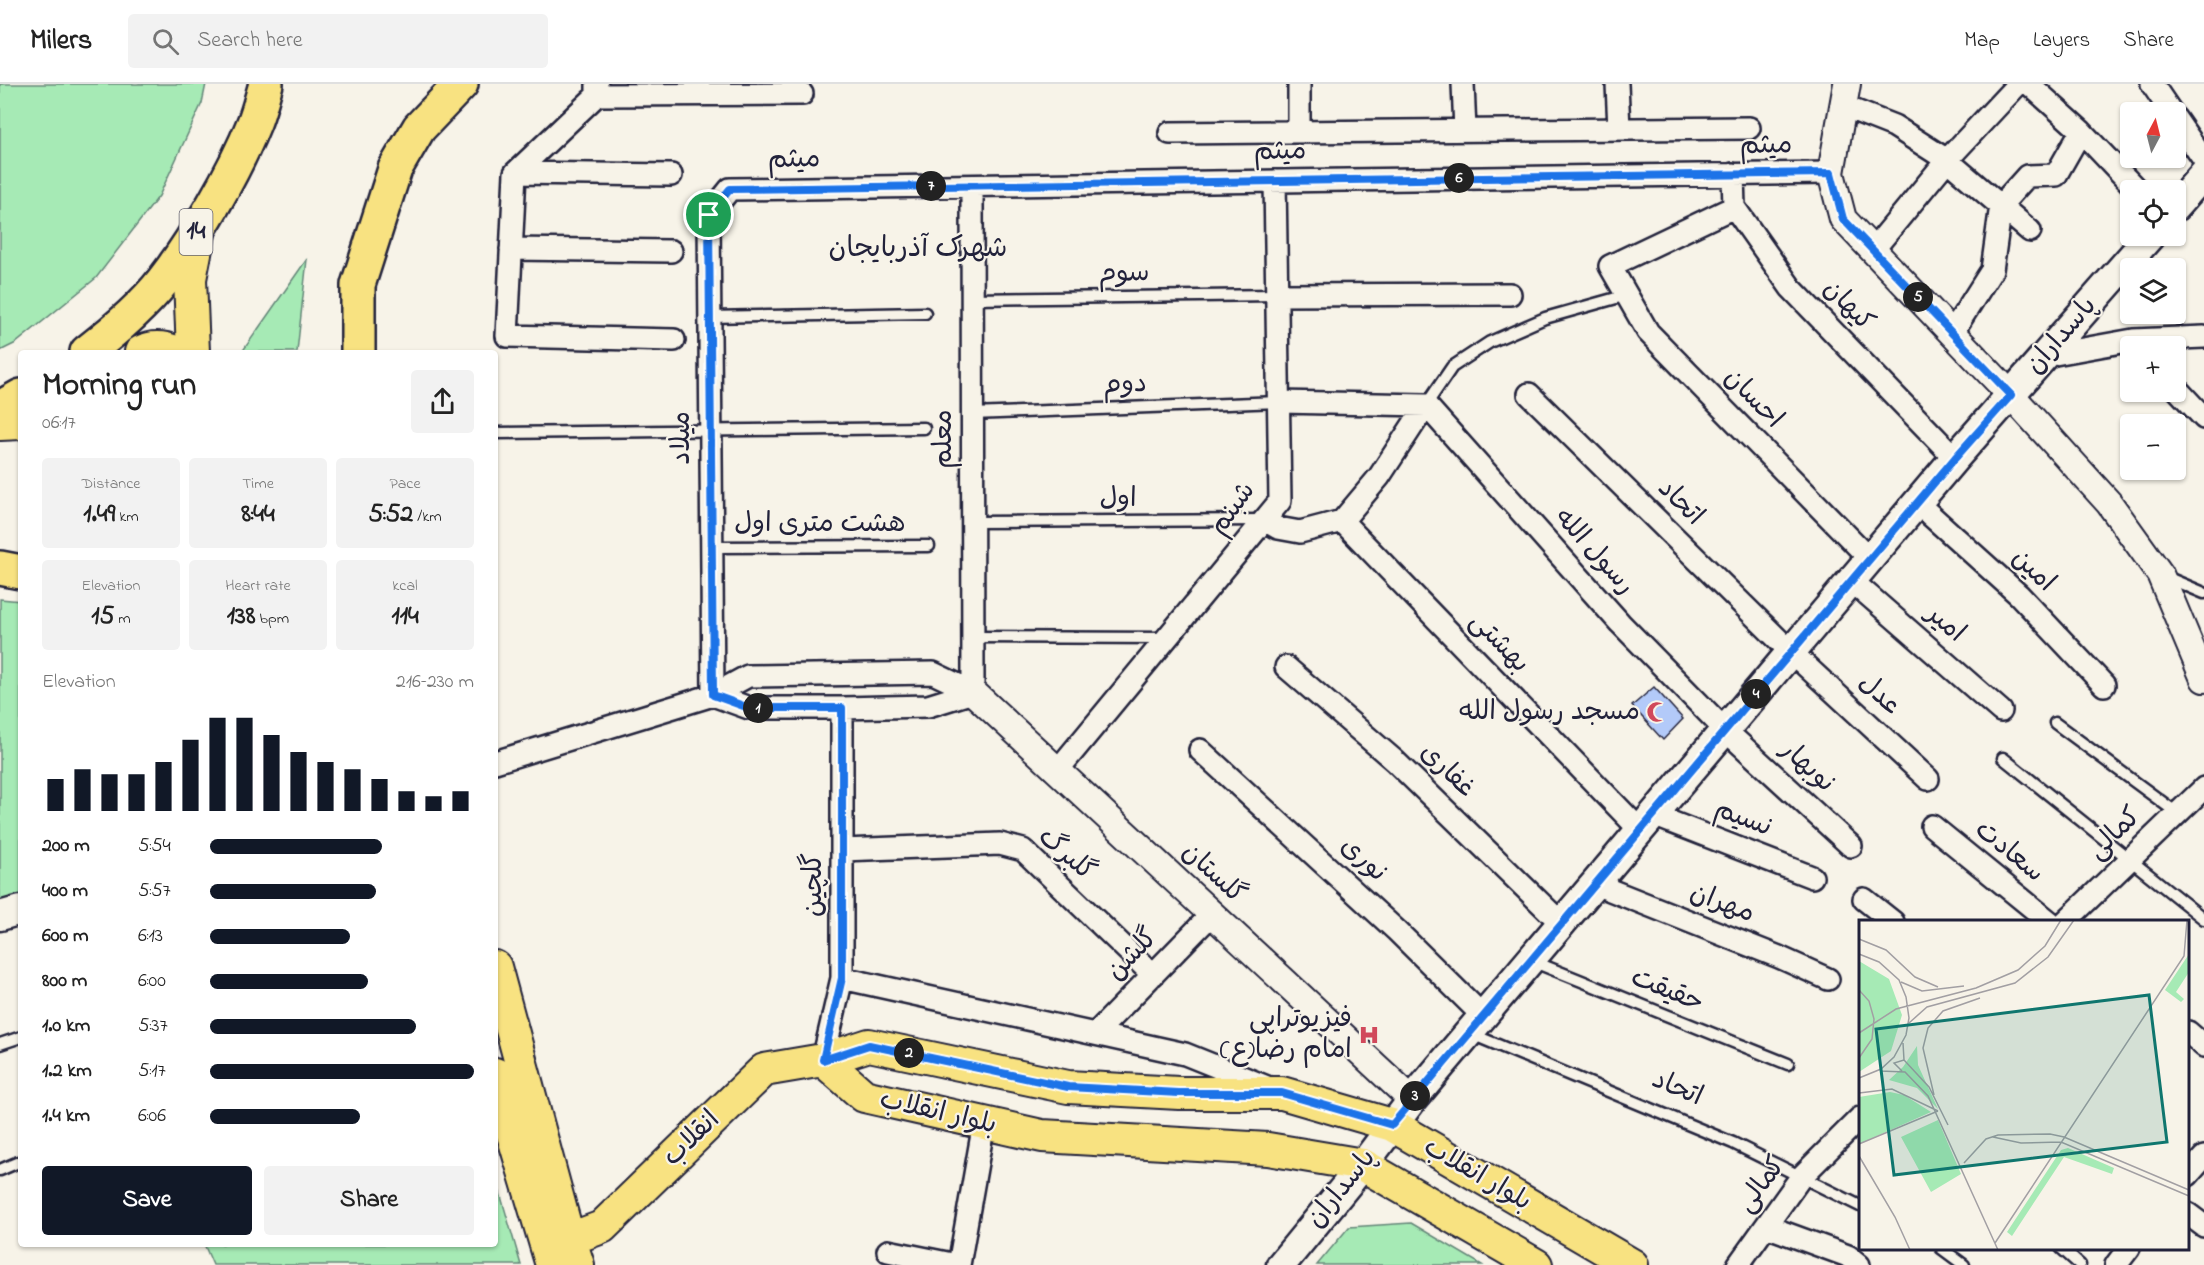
<!DOCTYPE html>
<meta charset="utf-8">
<style>
body{margin:0;font-family:"Indie Flower","Playpen Sans Arabic",sans-serif;background:#f2f2f2;color:#222;height:100vh;display:flex;flex-direction:column;font-size:22px;white-space:nowrap}
*{box-sizing:border-box;margin:0}
p{font-size:20px;color:#767676}
.icon{flex:none;width:33px;height:33px;fill:none;stroke:currentColor;stroke-width:2;stroke-linecap:round;stroke-linejoin:round}
.map{position:relative;flex:1;overflow:hidden}
.side{position:absolute;left:18px;top:266px;width:480px;height:897px;display:flex;flex-direction:column;background:#fff;border-radius:6px;box-shadow:0 2px 4px #0004}
.side>*{flex:none}
.needle{width:39px;rotate:7deg}
.tools{position:absolute;left:2120px;top:18px;display:grid;gap:12px}
.tools a{display:grid;place-items:center;width:66px;height:66px;border-radius:6px;background:#fff;box-shadow:0 2px 4px #0004;font-size:30px}
.pin{position:absolute;display:grid;place-items:center;width:51px;height:51px;color:#fff;margin:-26px;border:3px solid #fff;border-radius:50%;box-shadow:0 2px 6px #0007}
.km{position:absolute;width:30px;height:30px;margin:-15px;border-radius:50%;background:#222;color:#fff;font-size:16px;line-height:30px;text-align:center}
.round{display:grid;place-items:center;flex:none;width:63px;height:63px;border-radius:6px;background:#f2f2f2}
.summary{display:flex;align-items:center;justify-content:space-between;height:102px;padding:0 24px}
h1{font-size:33px;font-weight:800;line-height:45px}
.stats{display:grid;grid-template-columns:repeat(3,1fr);gap:9px;height:102px;padding:6px 24px}
.stats div{display:grid;align-content:center;border-radius:6px;background:#f2f2f2;text-align:center}
.stats b{font-size:26px;font-weight:800}
.stats small{font-size:16px;font-weight:400}
.stats p{font-size:16px}
.chart{height:168px;padding:12px 24px}
.chart p{display:flex;justify-content:space-between}
.chart svg{width:100%;height:108px;margin-top:6px;stroke:#111827;stroke-width:6}
.primary-button{display:flex;gap:12px;margin-top:auto;padding:12px 24px}
.primary-button a{flex:1;height:69px;border-radius:6px;background:#111827;color:#fff;font-size:24px;font-weight:800;line-height:69px;text-align:center}
.primary-button a+a{background:#f2f2f2;color:#222}
ul{padding:0 24px;list-style:none;font-size:20px}
li{display:grid;grid-template-columns:96px 72px 1fr;align-items:center;height:45px}
li i{height:15px;border-radius:8px;background:#111827}
header{display:flex;align-items:center;gap:36px;box-sizing:border-box;height:84px;padding:0 30px;background:#fff;border-bottom:2px solid #e0e0e0}
header strong{font-size:28px}
nav{display:flex;gap:33px;margin-inline-start:auto;font-size:21px}
.search{width:420px;height:54px;background:#f2f2f2;display:flex;align-items:center;gap:15px;box-sizing:border-box;padding:0 21px;border-radius:6px;color:#767676;font-size:22px}
.map>svg:first-child{display:block}
</style>
<header>
<strong>Milers</strong>
<div class="search"><svg class="icon" aria-label="search" viewBox="0 0 24 24"><circle cx="10" cy="10" r="6"/><path d="M15 15l6 6"/></svg>Search here</div>
<nav><a>Map</a><a>Layers</a><a>Share</a></nav>
</header>
<div class="map">
<svg width="2204" height="1181" viewBox="0 0 2204 1181">
<rect width="100%" height="100%" fill="#f7f3e8"/>
<filter id="ink" filterUnits="userSpaceOnUse"><feTurbulence type="fractalNoise" baseFrequency=".0167" numOctaves="2"/><feDisplacementMap in="SourceGraphic" scale="12" xChannelSelector="R" yChannelSelector="G"/><feConvolveMatrix kernelMatrix="1 2 1 2 8 2 1 2 1" color-interpolation-filters="sRGB"/></filter>
<g filter="url(#ink)">
<!-- green -->
<path fill="#a6eab5" stroke="#648678" stroke-width="1.5" d="M0 0H206L202 19 159 112 96 194 16 259 0 267Z
M307 175 297 268H242Z
M0 515 21 517V816L0 822Z
M495 1092 521 1181H213L204 1160H495Z
M1411 1139 1482 1181H1317L1349 1143Z"/>
<!-- building -->
<path fill="#b3caf9" stroke="#22223b" stroke-width="1.5" d="M1654 603 1683 635 1663 656 1632 622Z"/>
<g fill="none" stroke-linecap="round" stroke-linejoin="round">
<!-- service casing -->
<g stroke="#22223b" stroke-width="15">
<path id="service" d="M972 215 1276 211
M710 233 925 229
M1426 321 1452 283 1490 258 1545 234 1627 211
M972 330 1279 318
M495 349 924 344
M972 438 1263 436
M712 463 929 462
M2166 493 2204 509
M973 553 1167 554
M2055 639 2177 729
M2003 674 2204 835
M1532 877 1788 980
M1469 949 1733 1059 1860 1122
M0 960 21 953
M0 1086 21 1077
M1941 1164 1964 1181
M2061 1164 2080 1181"/>
</g>
<!-- minor casing -->
<g stroke="#22223b" stroke-width="26">
<path id="minor" d="M597 0V11L515 89 507 252 674 256
M1299 0V48
M1463 0 1465 46
M1617 0 1619 45
M2029 0 2081 47 2137 106
M2152 0 2171 28
M597 11 802 10
M1843 22 1894 42 1947 76 2030 147
M2175 34 2204 76
M1170 49 1749 44
M515 89 671 91
M1733 90 1734 123 1791 204 1955 374
M972 102 973 608
M1734 123 1610 182 1648 248 1870 475
M511 165 671 167
M1873 166 1947 76 2018 0
M1276 211 1510 210
M1952 249 1992 186 2001 121 2027 92 2056 91 2081 47
M2044 272 2133 256 2204 253
M2175 303 2204 334
M1529 310 1791 568 1928 695
M1279 318 1426 321
M1426 321 1620 539 1725 646 1851 762
M1917 419 2019 511 2104 601
M1264 436 1278 444 1300 448 1342 437 1379 393 1426 321
M1342 437 1640 746
M1852 497 2001 627
M1286 583 1395 677 1561 839
M713 611 709 131 730 105 1831 89
M713 611 749 624H842L928 622 973 608
M1200 666 1397 847 1483 932
M495 678 713 611 748 592 933 589 973 608
M1057 687 1280 417 1275 97
M1653 731 1812 793
M1932 742 2050 838
M842 766 1000 760 1023 766 1153 891
M1595 800 1779 873 1828 895
M1864 815 1893 838
M2065 838 2204 704
M842 894 1185 970 1267 1003
M2188 948 2204 962
M1095 950 1212 830
M823 976 842 894V624
M2188 1091 2204 1073
M2188 1130 2204 1142
M1766 1142 1848 1172 1859 1181
M888 1167 957 1181
M959 1181 984 1039
M1738 1181 1801 1093 1860 1034
M2116 1181 2129 1164"/>
</g>
<!-- tertiary casing -->
<g stroke="#22223b" stroke-width="30">
<path id="tertiary" d="M1847 0 1831 89 1843 135 2011 311 2109 419 2160 490 2204 595
M973 608 1412 1016"/>
</g>
<!-- secondary casing -->
<g stroke="#22223b" stroke-width="33">
<path id="secondary" d="M2175 123 2204 90
M0 832 21 826
M1281 1181 1363 1081 1412 1016 1955 374 2150 152"/>
</g>
<!-- primary casing -->
<g stroke="#22223b" stroke-width="36">
<path id="primary" d="M141 268C153 262 163 263 175 268
M193 268 190 195 200 144
M0 340 21 339
M495 883 564 1138 578 1181
M823 976 864 1012 1042 1052 1268 1065 1363 1081 1536 1181
M495 990 552 1181
M570 1155 602 1143 764 986 823 976 869 961 1068 1003 1179 1009H1282L1392 1041 1632 1181"/>
</g>
<!-- trunk casing -->
<g stroke="#22223b" stroke-width="38">
<path id="trunk" d="M87 268C113 248 142 224 163 197 196 154 234 89 254 39 259 27 262 13 266 0
M358 268V201L395 85 419 44 461 0
M0 324 21 312
M0 484 21 488"/>
</g>
<!-- service -->
<use href="#service" stroke="#f7f3e8" stroke-width="10"/>
<!-- minor -->
<use href="#minor" stroke="#f7f3e8" stroke-width="21"/>
<!-- tertiary -->
<use href="#tertiary" stroke="#f7f3e8" stroke-width="26"/>
<!-- secondary -->
<use href="#secondary" stroke="#f7f3e8" stroke-width="28"/>
<!-- primary -->
<use href="#primary" stroke="#f8e281" stroke-width="32"/>
<!-- trunk -->
<use href="#trunk" stroke="#f8e281" stroke-width="33"/>
</g>
</g>
<g fill="none" stroke-linecap="round" stroke-linejoin="round" filter="url(#ink)">
<!-- route casing -->
<g stroke="#fff" stroke-width="12">
<path id="route" d="M1831 89 1843 135 2011 311 1955 374 1392 1041 1282 1009H1179L1068 1003 869 961 823 976 842 894V624H749L713 611 709 131 730 105Z"/>
</g>
<!-- route -->
<use href="#route" stroke="#1a73e8" stroke-width="8"/>
</g>
<!-- icons -->
<defs>
<g id="mosque-bare" transform="scale(1.62)"><path d="M3.5-4.9A6 6 0 1 0 3.5 4.9A5 5 0 1 1 3.5-4.9Z" fill="#d1495b" stroke="#f7f3e8" stroke-width="2.5" paint-order="stroke"/></g>
<g id="hospital-bare" transform="scale(1.62)"><path d="M-5-5h3v3.5h4V-5h3V5h-3V1.5h-4V5h-3Z" fill="#d1495b" stroke="#f7f3e8" stroke-width="2.5" paint-order="stroke"/></g>
</defs>
<g fill-rule="evenodd">
<use href="#mosque-bare" x="1657" y="628"/>
<use href="#hospital-bare" x="1369" y="951"/>
</g>
<g text-anchor="middle" dominant-baseline="central" stroke-width="4.5" stroke-linejoin="round" paint-order="stroke">
<!-- shield labels -->
<rect fill="#f7f3e8" stroke="#62616f" stroke-width="1.5" x="179.5" y="125" width="33" height="46" rx="4.5"/>
<g font-size="26" font-weight="bold" fill="#22223b">
<text x="196" y="148">14</text>
</g>
<!-- street labels -->
<g font-size="27" fill="#22223b" stroke="#f7f3e8">
<text transform="translate(1766 62) rotate(-1)">میثم</text>
<text transform="translate(1280 68) rotate(-1)">میثم</text>
<text transform="translate(794 76) rotate(-1)">میثم</text>
<text transform="translate(1124 190) rotate(-1)">سوم</text>
<text transform="translate(1848 222) rotate(46)">کیهان</text>
<text transform="translate(2062 252) rotate(-49)">پاسداران</text>
<text transform="translate(1125 301) rotate(-2)">دوم</text>
<text transform="translate(1753 315) rotate(46)">احسان</text>
<text transform="translate(682 354) rotate(-90)">میلاد</text>
<text transform="translate(944 355) rotate(-90)">معلم</text>
<text x="1118" y="415">اول</text>
<text transform="translate(1680 419) rotate(45)">اتحاد</text>
<text transform="translate(1233 425) rotate(-54)">شبنم</text>
<text x="820" y="440">هشت متری اول</text>
<text transform="translate(1594 468) rotate(48)">رسول الله</text>
<text transform="translate(2033 487) rotate(44)">امین</text>
<text transform="translate(1945 540) rotate(41)">امیر</text>
<text transform="translate(1499 559) rotate(46)">بهشتی</text>
<text transform="translate(1879 611) rotate(43)">عدل</text>
<text transform="translate(1807 683) rotate(42)">نوبهار</text>
<text transform="translate(1447 687) rotate(44)">غفاری</text>
<text transform="translate(1743 735) rotate(21)">نسیم</text>
<text transform="translate(2115 750) rotate(-44)">کمالی</text>
<text transform="translate(2009 768) rotate(39)">سعادت</text>
<text transform="translate(1066 771) rotate(41)">گلبرگ</text>
<text transform="translate(1363 776) rotate(42)">نوری</text>
<text transform="translate(1213 790) rotate(43)">گلستان</text>
<text transform="translate(814 801) rotate(-90)">گلچین</text>
<text transform="translate(1722 820) rotate(21)">مهران</text>
<text transform="translate(1133 871) rotate(-46)">گلشن</text>
<text transform="translate(1667 907) rotate(22)">حقیقت</text>
<text transform="translate(1677 1005) rotate(23)">اتحاد</text>
<text transform="translate(938 1029) rotate(13)">بلوار انقلاب</text>
<text transform="translate(692 1055) rotate(-44)">انقلاب</text>
<text transform="translate(1477 1091) rotate(30)">بلوار انقلاب</text>
<text transform="translate(1762 1101) rotate(-53)">کمالی</text>
<text transform="translate(1342 1105) rotate(-51)">پاسداران</text>
</g>
<!-- poi labels -->
<g font-size="27" fill="#22223b" stroke="#f7f3e8" text-anchor="end">
<text x="1640" y="628">مسجد رسول الله</text>
<text x="1352" y="935">فیزیوتراپی<tspan x="1352" dy="31">امام رضا(ع)</tspan></text>
</g>
<!-- neighbourhood labels -->
<g font-size="28" fill="#22223b" stroke="#f7f3e8">
<text x="918" y="165">شهرک آذربایجان</text>
</g>
</g>
<!-- overview -->
<g transform="translate(1859 836)">
<rect width="330" height="330" fill="#f7f3e8"/>
<path d="M330 34V52L317 72 325 79 322 82 306 70ZM0 41 30 59 43 95 32 131 0 152ZM58 126 59 145 79 189 58 168 30 160 44 147ZM31 172 45 175 72 192 0 224V177ZM79 200 102 254 72 272 42 217ZM209 228 255 248 253 254 205 237 153 316 148 312 202 230Z" fill="#a6eab5"/>
<path fill="none" stroke="#a29fa3" stroke-width="1.5" d="M0 19 27 30 56 57 79 67M0 34 20 42 40 60 47 77 50 98 47 115 35 137 22 149 0 158M42 62 63 71 105 66M0 70 10 81 15 99 13 119 0 138M50 103 68 87 156 63 189 37 215 0M0 113 37 89 117 68 159 50 186 26 202 0M44 123 45 140 70 167 89 205M21 151 46 152 69 176 139 330M43 151 35 143 45 140M0 173 33 169 79 191M75 175 64 128 69 108 84 91 121 78M134 217 162 223 202 222 330 276M0 224 79 191M0 236 36 297 51 330M105 243 127 219 139 215 191 214 205 217 330 270M136 323 325 36 328 0"/>
<path fill="#0f766e" fill-opacity="0.15" stroke="#0f766e" stroke-width="3" d="M290 75 308 222 35 255 17 109Z"/>
<rect width="330" height="330" fill="none" stroke="#22223b" stroke-width="3"/>
</g>
</svg>
<div class="tools">
<a><svg class="needle" viewBox="-14 -14 28 28"><path d="M0-13l5 13h-10z" fill="#e53935"/><path d="M0 13l5-13h-10z" fill="#767676"/></svg></a>
<a><svg class="icon" aria-label="locate" viewBox="0 0 24 24"><circle cx="12" cy="12" r="6"/><path d="M12 2v4M12 18v4M2 12h4M18 12h4"/></svg></a>
<a><svg class="icon" aria-label="layers" viewBox="0 0 24 24"><path d="M12 4l9 5-9 5-9-5zM3 14l9 5 9-5"/></svg></a>
<a>+</a>
<a>−</a>
</div>
<div class="pin" style="left:709px;top:131px;background:#1e9e55"><svg class="icon" aria-label="arrive" viewBox="0 0 24 24"><path d="M6 21V4h12l-3 4 3 4H6"/></svg></div>
<b class="km" style="left:758px;top:624px">1</b>
<b class="km" style="left:909px;top:969px">2</b>
<b class="km" style="left:1415px;top:1012px">3</b>
<b class="km" style="left:1756px;top:610px">4</b>
<b class="km" style="left:1918px;top:213px">5</b>
<b class="km" style="left:1459px;top:94px">6</b>
<b class="km" style="left:931px;top:102px">7</b>
<section class="side">
<div class="summary"><div><h1>Morning run</h1><p>06:17</p></div><a class="round"><svg class="icon" aria-label="share" viewBox="0 0 24 24"><path d="M12 15V3M7 8l5-5 5 5M5 13v7h14v-7"/></svg></a></div>
<div class="stats">
<div><p>Distance</p><b>1.49<small> km</small></b></div>
<div><p>Time</p><b>8:44</b></div>
<div><p>Pace</p><b>5:52<small> /km</small></b></div>
</div>
<div class="stats">
<div><p>Elevation</p><b>15<small> m</small></b></div>
<div><p>Heart rate</p><b>138<small> bpm</small></b></div>
<div><p>kcal</p><b>114</b></div>
</div>
<div class="chart"><p><span>Elevation</span>216–230 m</p>
<svg viewBox="0 0 160 44" preserveAspectRatio="none"><path d="M5 44V31M15 44V27M25 44V29M35 44V29M45 44V24M55 44V15M65 44V6M75 44V6M85 44V13M95 44V20M105 44V24M115 44V27M125 44V31M135 44V36M145 44V38M155 44V36"/></svg>
</div>
<ul>
<li><b>200 m</b>5:54<i style="width:65%"></i></li>
<li><b>400 m</b>5:57<i style="width:63%"></i></li>
<li><b>600 m</b>6:13<i style="width:53%"></i></li>
<li><b>800 m</b>6:00<i style="width:60%"></i></li>
<li><b>1.0 km</b>5:37<i style="width:78%"></i></li>
<li><b>1.2 km</b>5:17<i style="width:100%"></i></li>
<li><b>1.4 km</b>6:06<i style="width:57%"></i></li>
</ul>
<div class="primary-button"><a>Save</a><a>Share</a></div>
</section>
</div>
